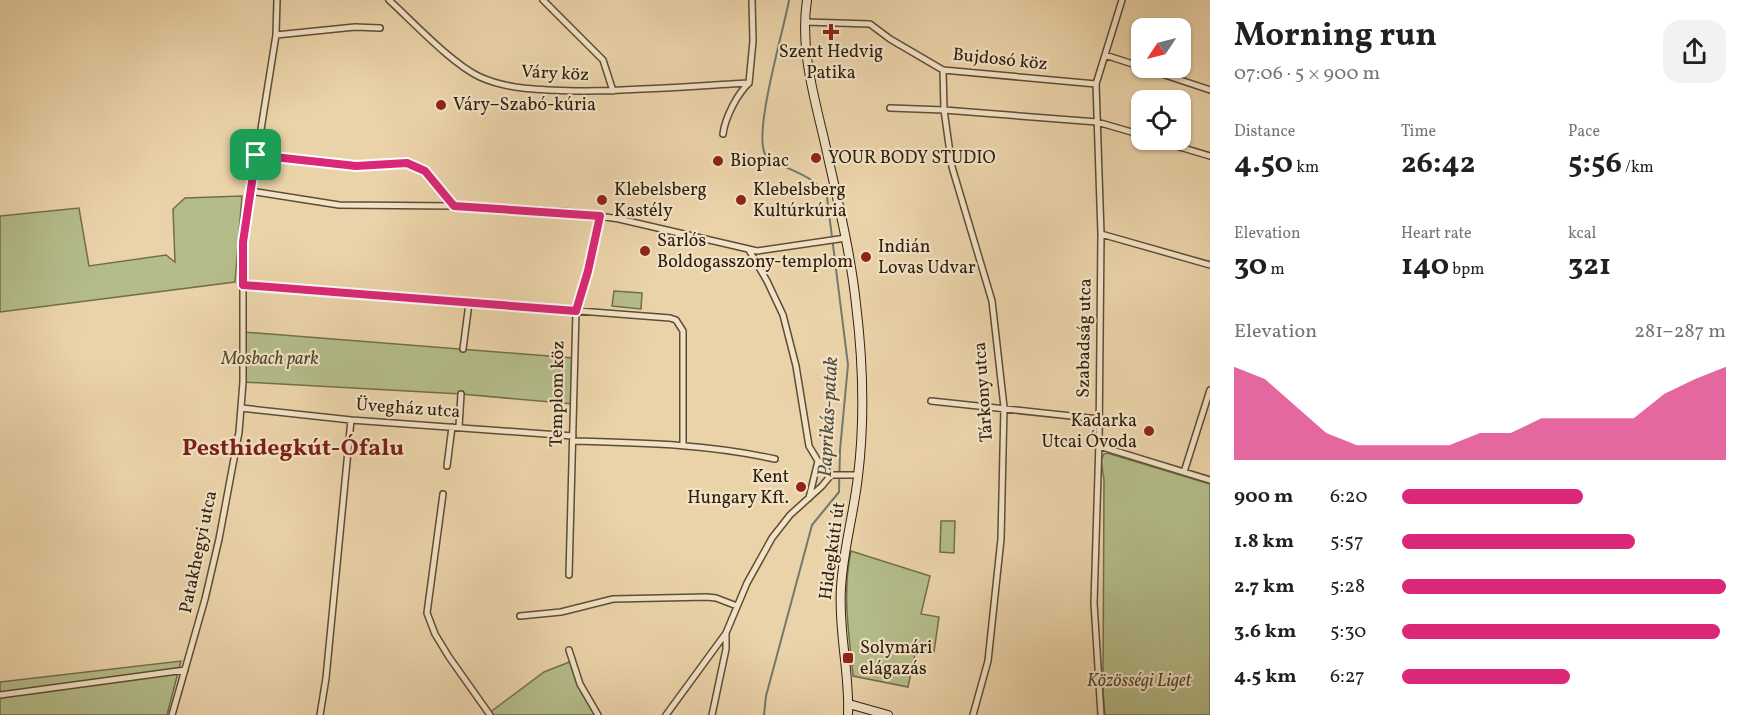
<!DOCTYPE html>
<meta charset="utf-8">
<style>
body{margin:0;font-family:Vollkorn,serif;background:#f2f2f2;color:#202124;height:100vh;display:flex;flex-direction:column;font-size:22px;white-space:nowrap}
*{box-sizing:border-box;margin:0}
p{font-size:20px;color:#757577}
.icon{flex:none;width:33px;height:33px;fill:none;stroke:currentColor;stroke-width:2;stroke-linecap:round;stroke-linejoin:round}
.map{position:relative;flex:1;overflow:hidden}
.drawer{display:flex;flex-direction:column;background:#fff;width:540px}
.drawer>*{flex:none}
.needle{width:39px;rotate:235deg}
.tools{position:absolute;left:1131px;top:18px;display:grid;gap:12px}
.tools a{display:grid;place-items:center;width:60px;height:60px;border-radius:12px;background:#fff;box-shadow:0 2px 4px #0004;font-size:30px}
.pin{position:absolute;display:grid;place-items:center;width:51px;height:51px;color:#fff;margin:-26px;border-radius:12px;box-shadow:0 3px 9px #0006}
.round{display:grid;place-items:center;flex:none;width:63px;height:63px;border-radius:18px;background:#f2f2f2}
.overview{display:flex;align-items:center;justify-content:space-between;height:102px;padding:0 24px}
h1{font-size:33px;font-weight:700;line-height:45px}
.stats{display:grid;grid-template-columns:repeat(3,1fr);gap:9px;height:102px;padding:6px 24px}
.stats div{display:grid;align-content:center}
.stats b{font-size:30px;font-weight:700}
.stats small{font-size:16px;font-weight:400}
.stats p{font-size:16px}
.chart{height:168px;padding:12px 24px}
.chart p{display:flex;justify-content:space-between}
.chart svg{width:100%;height:108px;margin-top:6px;fill:#db2777;opacity:.7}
ul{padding:0 24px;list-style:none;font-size:20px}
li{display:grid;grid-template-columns:96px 72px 1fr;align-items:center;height:45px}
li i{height:15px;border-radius:8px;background:#db2777}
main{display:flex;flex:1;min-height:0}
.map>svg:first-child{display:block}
</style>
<main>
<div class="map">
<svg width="1210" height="715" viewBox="0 0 1210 715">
<rect width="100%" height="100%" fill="#ebd3a9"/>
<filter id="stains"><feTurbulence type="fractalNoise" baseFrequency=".00333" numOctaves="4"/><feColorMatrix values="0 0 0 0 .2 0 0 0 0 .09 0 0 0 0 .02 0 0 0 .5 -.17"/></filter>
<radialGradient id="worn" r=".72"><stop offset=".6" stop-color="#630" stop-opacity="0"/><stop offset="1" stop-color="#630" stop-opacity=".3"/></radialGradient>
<!-- green -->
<path fill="#b4bd8a" stroke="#726e4c" stroke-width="1.5" d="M242 196 235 282 0 312V216L79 208 89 266 166 255 175 262 173 209 185 198Z
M614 291 642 293 641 309 612 306Z
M243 332 574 358 573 404 461 394 243 382Z
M1107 453 1210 484V715H1105L1103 691 1104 480 1101 460 1104 454Z
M941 521H955L954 553 940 552Z
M851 551 930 576 921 614 939 617 934 652 916 649 908 687 853 676C849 633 842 594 851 551Z
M181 661 167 715H0V682Z
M572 661 580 684 598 715H490L489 713 544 672Z"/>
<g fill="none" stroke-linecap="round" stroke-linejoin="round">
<!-- stream -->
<path stroke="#707a6f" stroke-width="2" d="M764 715 766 696 812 525 839 492 840 450 848 365 827 197C816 179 801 174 783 166 778 163 771 161 767 157 750 141 785 26 789 0"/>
<!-- street casing -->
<g stroke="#5e4d34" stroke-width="8">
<path id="street" d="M389 0C413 22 452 64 480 77 509 90 543 90 575 91 633 91 691 86 749 83
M543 0 603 60 613 91
M805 22 870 24 890 39 943 70 1096 84
M276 35 355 27 380 28
M1105 55 1142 67
M1144 68 1210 90
M943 70 944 110 952 167 992 301 1004 407 1001 539 988 661 973 715
M890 108 944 110 1097 122 1142 135
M723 134C725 118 737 94 749 83L753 41 752 0
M1156 140 1210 156
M256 155 356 166 407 163 418 166 425 171 454 206
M250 191 339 205 454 206 572 212 619 219 757 251 846 238
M1101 234 1210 265
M749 250 767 281 783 315 796 366 809 446 818 461 831 475
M243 285 670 318 676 320 683 331V445
M463 349 469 303
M931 401 1099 419
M241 408 351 420 573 436
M459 427 461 394
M573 441C643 443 706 444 775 459
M1099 446 1210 480
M447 466 452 427
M1184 472 1210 390
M831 475H859
M443 494 427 613 435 634 449 657 490 715
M809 498 818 461
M569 575 576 311 588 271 600 216
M520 616 561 612 613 599 707 597 716 598 737 606
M569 650 580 684 598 715
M0 695 185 670
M172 715 205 599 219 539 239 432 243 382V242L276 35 277 0
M320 715 326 678 351 420
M666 715 726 633 747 583 772 538 790 515 822 486 831 475
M712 715 726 649V634
M1101 715 1094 603 1099 442 1101 234 1096 84 1122 0"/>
</g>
<!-- secondary casing -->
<g stroke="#2f200d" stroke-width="10">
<path id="secondary" d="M807 0C800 47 813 93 824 139 836 194 850 248 856 304 863 361 865 419 858 476 854 513 843 550 841 588 838 631 850 673 848 715
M849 704 888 715"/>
</g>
<!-- street -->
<use href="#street" stroke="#f2e2c7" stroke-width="5"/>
<!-- secondary -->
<use href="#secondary" stroke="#f2e2c7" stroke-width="8"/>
</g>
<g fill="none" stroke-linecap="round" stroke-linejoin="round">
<!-- route casing -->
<g stroke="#fff" stroke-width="12">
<path id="route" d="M256 155 356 166 407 163 425 171 454 206 600 216 588 271 576 311 243 285V242Z"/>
</g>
<!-- route -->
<use href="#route" stroke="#db2777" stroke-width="8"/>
</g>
<!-- markers -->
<g fill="#8f2418" stroke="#f2e2c7" stroke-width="2">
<path d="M828 23h6v6h6v6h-6v6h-6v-6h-6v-6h6z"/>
<circle cx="441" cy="105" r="6"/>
<circle cx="816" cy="158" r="6"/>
<circle cx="718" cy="161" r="6"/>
<circle cx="602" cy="200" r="6"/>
<circle cx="741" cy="200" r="6"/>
<circle cx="645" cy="251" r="6"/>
<circle cx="866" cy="257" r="6"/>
<circle cx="1149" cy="431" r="6"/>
<circle cx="801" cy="487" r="6"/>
<rect x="842" y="652" width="12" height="12" rx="3"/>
</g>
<g text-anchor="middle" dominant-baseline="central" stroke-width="4.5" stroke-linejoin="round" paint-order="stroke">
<!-- poi labels -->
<g font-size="18" fill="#2f200d" stroke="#f2e2c7" text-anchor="start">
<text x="831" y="52" text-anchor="middle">Szent Hedvig<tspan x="831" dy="21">Patika</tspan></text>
<text x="453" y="105">Váry–Szabó-kúria</text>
<text x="828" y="158">YOUR BODY STUDIO</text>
<text x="730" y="161">Biopiac</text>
<text x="614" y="190">Klebelsberg<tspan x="614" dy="21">Kastély</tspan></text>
<text x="753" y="190">Klebelsberg<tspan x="753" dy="21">Kultúrkúria</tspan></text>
<text x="657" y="241">Sarlós<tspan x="657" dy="21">Boldogasszony-templom</tspan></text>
<text x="878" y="247">Indián<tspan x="878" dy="21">Lovas Udvar</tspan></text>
<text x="1137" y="421" text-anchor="end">Kadarka<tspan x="1137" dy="21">Utcai Óvoda</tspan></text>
<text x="789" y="477" text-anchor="end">Kent<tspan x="789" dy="21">Hungary Kft.</tspan></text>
<text x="860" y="648">Solymári<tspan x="860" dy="21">elágazás</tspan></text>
</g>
<!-- street labels -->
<g font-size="18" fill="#2f200d" stroke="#f2e2c7">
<text transform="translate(1000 60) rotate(6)">Bujdosó köz</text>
<text transform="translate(555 74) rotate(3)">Váry köz</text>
<text transform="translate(1085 338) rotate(-89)">Szabadság utca</text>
<text transform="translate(984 392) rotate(-94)">Tárkony utca</text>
<text transform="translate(558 394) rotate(-89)">Templom köz</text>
<text transform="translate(408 409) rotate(4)">Üvegház utca</text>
<text transform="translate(833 551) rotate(-82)">Hidegkúti út</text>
<text transform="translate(199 552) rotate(-78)">Patakhegyi utca</text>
</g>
<!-- park labels -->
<g font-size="18" font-style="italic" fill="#50472c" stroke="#f2e2c7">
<text x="270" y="359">Mosbach park</text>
<text x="1139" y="681">Közösségi Liget</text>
</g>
<!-- water labels -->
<g font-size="20" font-style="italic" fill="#4f4d3e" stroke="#f2e2c7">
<text transform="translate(829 417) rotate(-87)">Paprikás-patak</text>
</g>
<!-- district labels -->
<g font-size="24" font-weight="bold" fill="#7a1f14" stroke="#f2e2c7">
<text x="293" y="449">Pesthidegkút-Ófalu</text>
</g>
</g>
<rect width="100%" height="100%" filter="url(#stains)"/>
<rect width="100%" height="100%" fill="url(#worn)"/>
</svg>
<div class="tools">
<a><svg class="needle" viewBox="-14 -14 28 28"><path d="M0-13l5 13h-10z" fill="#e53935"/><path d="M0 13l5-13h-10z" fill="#757577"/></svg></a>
<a><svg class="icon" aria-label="locate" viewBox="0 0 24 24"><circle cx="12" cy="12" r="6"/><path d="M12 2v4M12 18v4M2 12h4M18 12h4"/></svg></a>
</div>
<div class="pin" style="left:256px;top:155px;background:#1e9e55"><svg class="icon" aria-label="arrive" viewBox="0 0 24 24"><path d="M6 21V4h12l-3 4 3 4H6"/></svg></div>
</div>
<section class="drawer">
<div class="overview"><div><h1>Morning run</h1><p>07:06 · 5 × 900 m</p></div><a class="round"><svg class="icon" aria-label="share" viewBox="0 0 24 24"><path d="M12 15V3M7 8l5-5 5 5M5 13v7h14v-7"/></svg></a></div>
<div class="stats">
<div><p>Distance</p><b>4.50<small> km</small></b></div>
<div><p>Time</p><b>26:42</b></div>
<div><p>Pace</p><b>5:56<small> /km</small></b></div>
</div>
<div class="stats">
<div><p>Elevation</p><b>30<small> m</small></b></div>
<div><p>Heart rate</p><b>140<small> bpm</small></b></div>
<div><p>kcal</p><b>321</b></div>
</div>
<div class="chart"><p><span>Elevation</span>281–287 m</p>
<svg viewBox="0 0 160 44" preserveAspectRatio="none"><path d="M0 44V6L10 11L20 22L30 33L40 38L50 38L60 38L70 38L80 33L90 33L100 27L110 27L120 27L130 27L140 17L150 11L160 6V44z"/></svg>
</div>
<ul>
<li><b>900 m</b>6:20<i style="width:56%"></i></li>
<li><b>1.8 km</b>5:57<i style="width:72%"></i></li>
<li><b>2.7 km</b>5:28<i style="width:100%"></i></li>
<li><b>3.6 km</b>5:30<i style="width:98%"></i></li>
<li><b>4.5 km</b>6:27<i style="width:52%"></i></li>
</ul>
</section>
</main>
